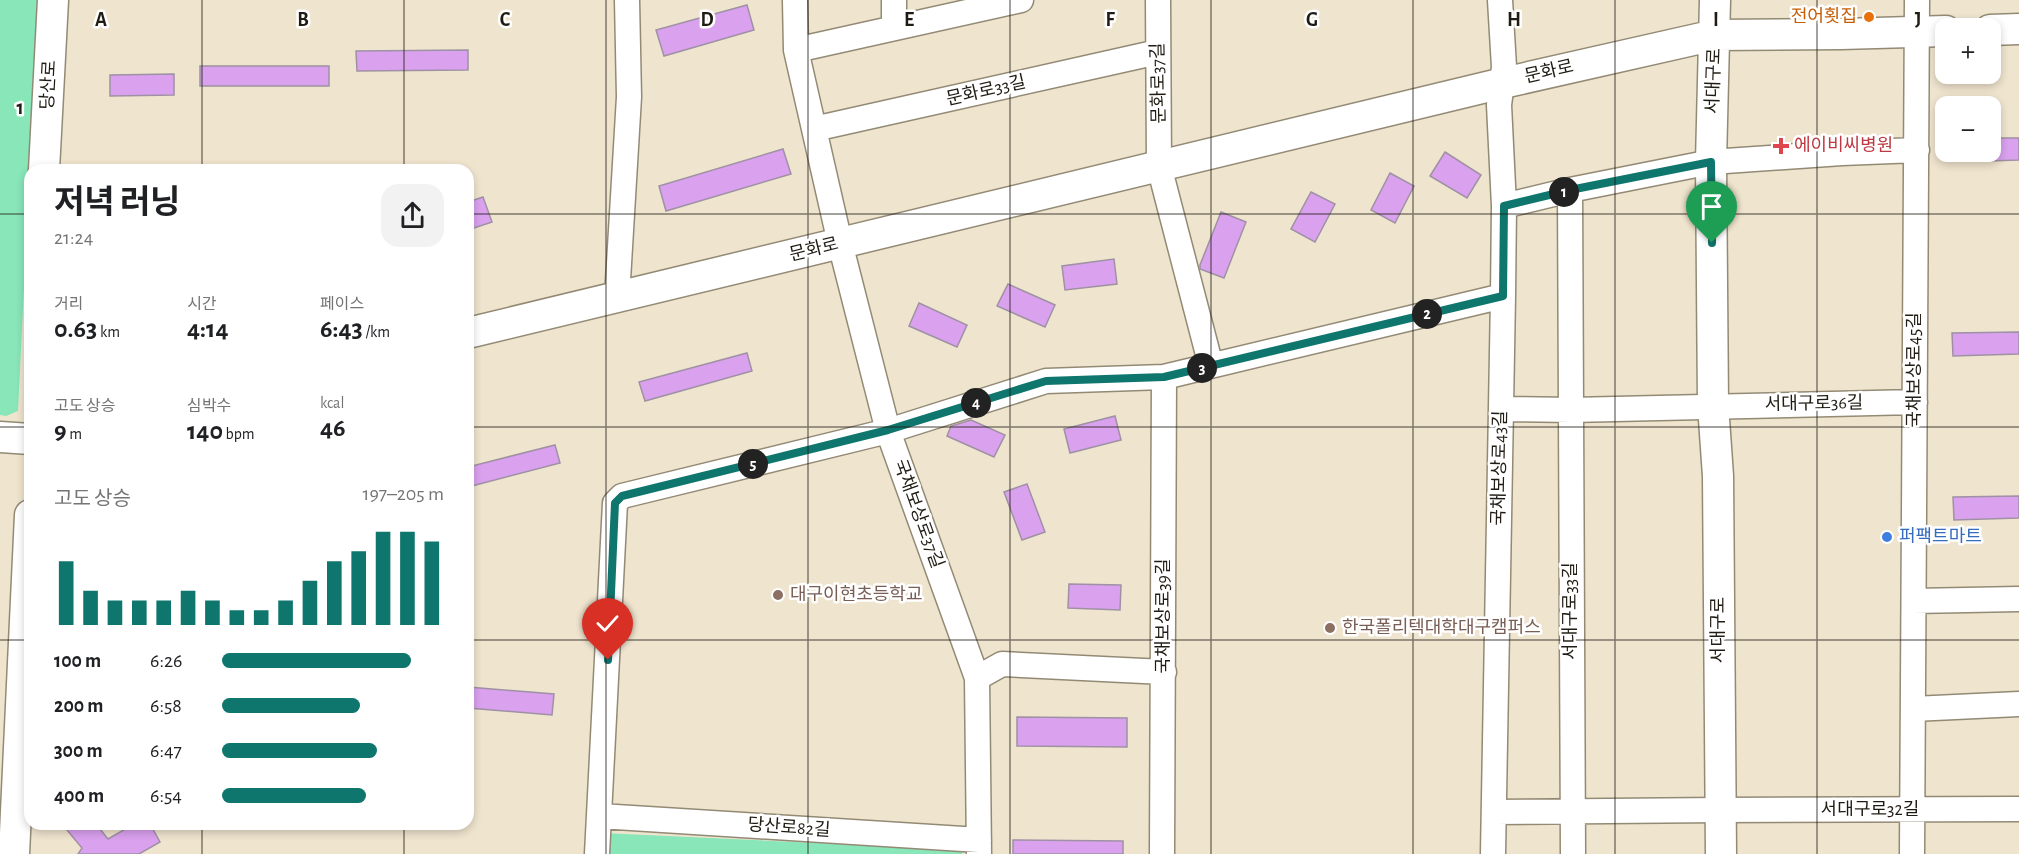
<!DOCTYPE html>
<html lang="ko">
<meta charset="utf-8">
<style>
body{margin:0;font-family:"Alegreya Sans","Noto Sans KR",sans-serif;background:#f2f2f2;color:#202124;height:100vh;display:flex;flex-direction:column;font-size:22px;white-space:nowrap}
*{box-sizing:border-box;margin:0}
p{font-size:20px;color:#757577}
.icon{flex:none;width:33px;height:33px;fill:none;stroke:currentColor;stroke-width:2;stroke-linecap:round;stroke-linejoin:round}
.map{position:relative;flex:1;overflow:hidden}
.panel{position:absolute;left:24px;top:164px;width:450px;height:666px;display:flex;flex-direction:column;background:#fff;border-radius:18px;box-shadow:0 3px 9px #0003}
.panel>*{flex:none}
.fabs{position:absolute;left:1935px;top:18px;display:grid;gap:12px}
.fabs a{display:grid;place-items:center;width:66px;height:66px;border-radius:12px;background:#fff;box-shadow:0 3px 9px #0003;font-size:30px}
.pin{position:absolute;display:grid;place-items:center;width:51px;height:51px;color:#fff;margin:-62px -26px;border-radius:50% 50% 50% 0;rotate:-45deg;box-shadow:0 0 6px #0007}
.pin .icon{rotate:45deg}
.km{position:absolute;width:30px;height:30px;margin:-15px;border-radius:50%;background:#222;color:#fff;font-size:16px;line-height:30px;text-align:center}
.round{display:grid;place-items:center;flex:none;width:63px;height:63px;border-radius:18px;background:#f2f2f2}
.head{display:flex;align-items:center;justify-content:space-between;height:102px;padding:0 30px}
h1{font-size:33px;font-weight:700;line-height:45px}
.stats{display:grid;grid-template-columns:repeat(3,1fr);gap:9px;height:102px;padding:6px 30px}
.stats div{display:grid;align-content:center}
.stats b{font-size:26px;font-weight:700}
.stats small{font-size:16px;font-weight:400}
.stats p{font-size:16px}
.chart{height:168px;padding:12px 30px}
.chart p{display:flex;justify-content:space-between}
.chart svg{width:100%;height:108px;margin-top:6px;stroke:#0f766e;stroke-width:6}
ul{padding:0 30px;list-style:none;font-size:20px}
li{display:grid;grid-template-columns:96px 72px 1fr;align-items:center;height:45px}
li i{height:15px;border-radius:8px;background:#0f766e}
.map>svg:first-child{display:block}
</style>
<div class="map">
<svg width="2019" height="854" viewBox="0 0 2019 854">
<rect width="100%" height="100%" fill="#efe4ce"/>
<!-- green -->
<path fill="#88e6b9" d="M0 0H38L18 411 6 416 0 415Z
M603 833 963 850 962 854H602Z"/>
<!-- building -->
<path fill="#daa1ef" stroke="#9f91a4" stroke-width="1.5" d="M747 5 754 30 664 56 656 30Z
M468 50V70L357 71 356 51Z
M200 66H329V86H200Z
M174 74V95L110 96V75Z
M1990 138H2019V160L1990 161Z
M783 149 791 174 666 211 659 186Z
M1445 152 1481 175 1467 198 1430 176Z
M1390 173 1414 186 1395 223 1371 210Z
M1311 192 1335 204 1315 242 1291 229Z
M483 197 492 222 468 230V202Z
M1221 212 1246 222 1224 278 1200 269V265Z
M1114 259 1117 284 1065 290 1062 266Z
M1008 284 1055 305 1045 327 997 306Z
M919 303 967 325 957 347 909 326Z
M2019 332V354L1953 356 1952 333Z
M747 353 752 371 645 401 639 382Z
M1115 416 1121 440 1070 453 1064 429Z
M971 420 1005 435 994 457 947 436 951 426Z
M555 445 560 463 468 487V467Z
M1027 484 1045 532 1022 540 1004 492Z
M2019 496V518L1954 520 1953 497Z
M1069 584 1121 585 1120 610 1068 608Z
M468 687 554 694 552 715 468 708Z
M1017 717 1127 718V747L1017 746Z
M62 824H96L108 839 134 824H150L160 842 139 854H78L82 848Z
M1013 840 1123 841V854H1013Z"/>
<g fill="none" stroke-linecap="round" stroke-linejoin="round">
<!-- minor casing -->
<g stroke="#938a75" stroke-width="27">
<path id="minor" d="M795 0 796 50 840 243 888 431 977 678 979 854
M894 0V27
M1158 0 1159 166 1211 366
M796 50 1021 0
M814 129 1158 52
M1570 190 1573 854
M1504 206 1570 190 1711 162 1842 153 1917 150
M617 297 629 97 627 0
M1501 409 1571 410 1915 402
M1914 601 2019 599
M977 678 1002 664 1164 672
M1913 709 2019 704
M1494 812 1720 810 2019 809
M600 816 979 840
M597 854 615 503 622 496 888 431 1046 381 1164 377 1503 296
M1162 854 1164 377
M1493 854 1503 296 1504 206 1499 105 1504 67 1500 0
M1912 854 1917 0"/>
</g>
<!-- major casing -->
<g stroke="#938a75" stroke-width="33">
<path id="major" d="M1715 0 1711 162 1713 405 1718 476 1721 854
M1990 30 2019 29
M44 170 53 0
M468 333 1503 83 1715 35 1841 34 1946 31
M0 437 30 439
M14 854 30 515"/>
</g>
<!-- minor -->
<use href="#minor" stroke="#fff" stroke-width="24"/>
<!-- major -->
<use href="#major" stroke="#fff" stroke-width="30"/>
</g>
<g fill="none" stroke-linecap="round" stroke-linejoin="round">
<!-- route casing -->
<g stroke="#fff" stroke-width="12">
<path id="route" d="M608 660 615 503 622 496 888 430 1046 381 1164 377 1503 296 1504 206 1570 190 1711 162 1712 243"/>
</g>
<!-- route -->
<use href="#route" stroke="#0f766e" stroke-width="8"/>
</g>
<!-- grid -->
<path fill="none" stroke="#201c14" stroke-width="1.5" stroke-opacity="0.55" d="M202 0V170M404 0V170M606 0V854M808 0V854M1010 0V854M1211 0V854M1413 0V854M1615 0V854M1817 0V854M0 214H30M468 214H2019M0 427H30M468 427H2019M0 640H30M468 640H2019M202 824V854M404 824V854"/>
<!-- markers -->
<circle fill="#e8710a" stroke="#fff" stroke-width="2" cx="1869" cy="17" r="6"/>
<path fill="#e0444e" stroke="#fff" stroke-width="2" d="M1778 137h6v6h6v6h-6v6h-6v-6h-6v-6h6z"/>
<circle fill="#3f7fe0" stroke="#fff" stroke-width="2" cx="1887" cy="537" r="6"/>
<g fill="#8d6e63" stroke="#fff" stroke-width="2">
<circle cx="778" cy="595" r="6"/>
<circle cx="1330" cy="628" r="6"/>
</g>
<g text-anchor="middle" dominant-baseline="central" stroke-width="5" stroke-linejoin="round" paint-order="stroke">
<!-- food labels -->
<g font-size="18" fill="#c56008" stroke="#fff" text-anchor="end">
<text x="1857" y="17">전어횟집</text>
</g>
<!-- street labels -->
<g font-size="18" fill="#201c14" stroke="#fff">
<text transform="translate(1549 72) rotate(-13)">문화로</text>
<text transform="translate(1714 81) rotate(-88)">서대구로</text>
<text transform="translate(1159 83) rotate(-91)">문화로37길</text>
<text transform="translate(49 85) rotate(-87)">당산로</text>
<text transform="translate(986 91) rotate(-13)">문화로33길</text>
<text transform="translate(814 250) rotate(-14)">문화로</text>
<text transform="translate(1915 370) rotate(-90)">국채보상로45길</text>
<text transform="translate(1814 404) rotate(-1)">서대구로36길</text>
<text transform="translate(1500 468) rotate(-89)">국채보상로43길</text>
<text transform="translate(918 514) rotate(70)">국채보상로37길</text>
<text transform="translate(1571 611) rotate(-90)">서대구로33길</text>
<text transform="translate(1164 616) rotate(-90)">국채보상로39길</text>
<text transform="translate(1719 630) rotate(-90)">서대구로</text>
<text x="1870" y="810">서대구로32길</text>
<text transform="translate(789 828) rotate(4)">당산로82길</text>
</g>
<!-- health labels -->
<g font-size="18" fill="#be3a42" stroke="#fff" text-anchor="start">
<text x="1794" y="146">에이비씨병원</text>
</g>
<!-- shop labels -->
<g font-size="18" fill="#366cbe" stroke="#fff" text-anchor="start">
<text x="1899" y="537">퍼팩트마트</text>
</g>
<!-- education labels -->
<g font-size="18" fill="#785e54" stroke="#fff" text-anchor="start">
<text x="790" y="595">대구이현초등학교</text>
<text x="1342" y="628">한국폴리텍대학대구캠퍼스</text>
</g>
</g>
<g font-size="20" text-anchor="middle" font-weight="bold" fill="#201c14" stroke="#fff" stroke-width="5" stroke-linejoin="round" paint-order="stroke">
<text x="101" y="26">A</text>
<text x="303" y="26">B</text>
<text x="505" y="26">C</text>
<text x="707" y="26">D</text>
<text x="909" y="26">E</text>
<text x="1110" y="26">F</text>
<text x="1312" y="26">G</text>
<text x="1514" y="26">H</text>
<text x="1716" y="26">I</text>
<text x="1918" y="26">J</text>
<text x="20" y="114">1</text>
</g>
</svg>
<div class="fabs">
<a>+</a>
<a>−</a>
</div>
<div class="pin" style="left:1712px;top:243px;background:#1e9e55"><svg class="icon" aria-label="arrive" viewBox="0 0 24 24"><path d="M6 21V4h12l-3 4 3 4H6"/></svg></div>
<div class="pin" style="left:608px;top:660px;background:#d93025"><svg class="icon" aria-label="check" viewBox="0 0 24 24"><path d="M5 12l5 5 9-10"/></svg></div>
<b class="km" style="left:1564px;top:192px">1</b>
<b class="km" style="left:1427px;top:314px">2</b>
<b class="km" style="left:1202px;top:368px">3</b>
<b class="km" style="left:976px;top:403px">4</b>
<b class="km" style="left:753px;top:464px">5</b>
<section class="panel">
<div class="head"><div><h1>저녁 러닝</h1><p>21:24</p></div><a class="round"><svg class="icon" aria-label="share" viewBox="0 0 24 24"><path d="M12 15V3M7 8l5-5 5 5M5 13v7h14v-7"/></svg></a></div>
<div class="stats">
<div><p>거리</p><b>0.63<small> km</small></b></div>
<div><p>시간</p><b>4:14</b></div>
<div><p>페이스</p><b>6:43<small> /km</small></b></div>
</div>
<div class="stats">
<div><p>고도 상승</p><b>9<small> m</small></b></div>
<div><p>심박수</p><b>140<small> bpm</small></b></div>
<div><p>kcal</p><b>46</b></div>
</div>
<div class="chart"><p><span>고도 상승</span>197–205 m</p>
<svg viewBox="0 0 160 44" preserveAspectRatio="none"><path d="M5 44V18M15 44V30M25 44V34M35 44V34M45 44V34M55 44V30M65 44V34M75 44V38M85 44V38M95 44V34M105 44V26M115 44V18M125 44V14M135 44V6M145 44V6M155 44V10"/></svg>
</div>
<ul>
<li><b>100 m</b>6:26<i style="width:85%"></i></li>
<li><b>200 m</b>6:58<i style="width:62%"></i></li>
<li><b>300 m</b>6:47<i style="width:70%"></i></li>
<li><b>400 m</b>6:54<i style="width:65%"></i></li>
</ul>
</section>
</div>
